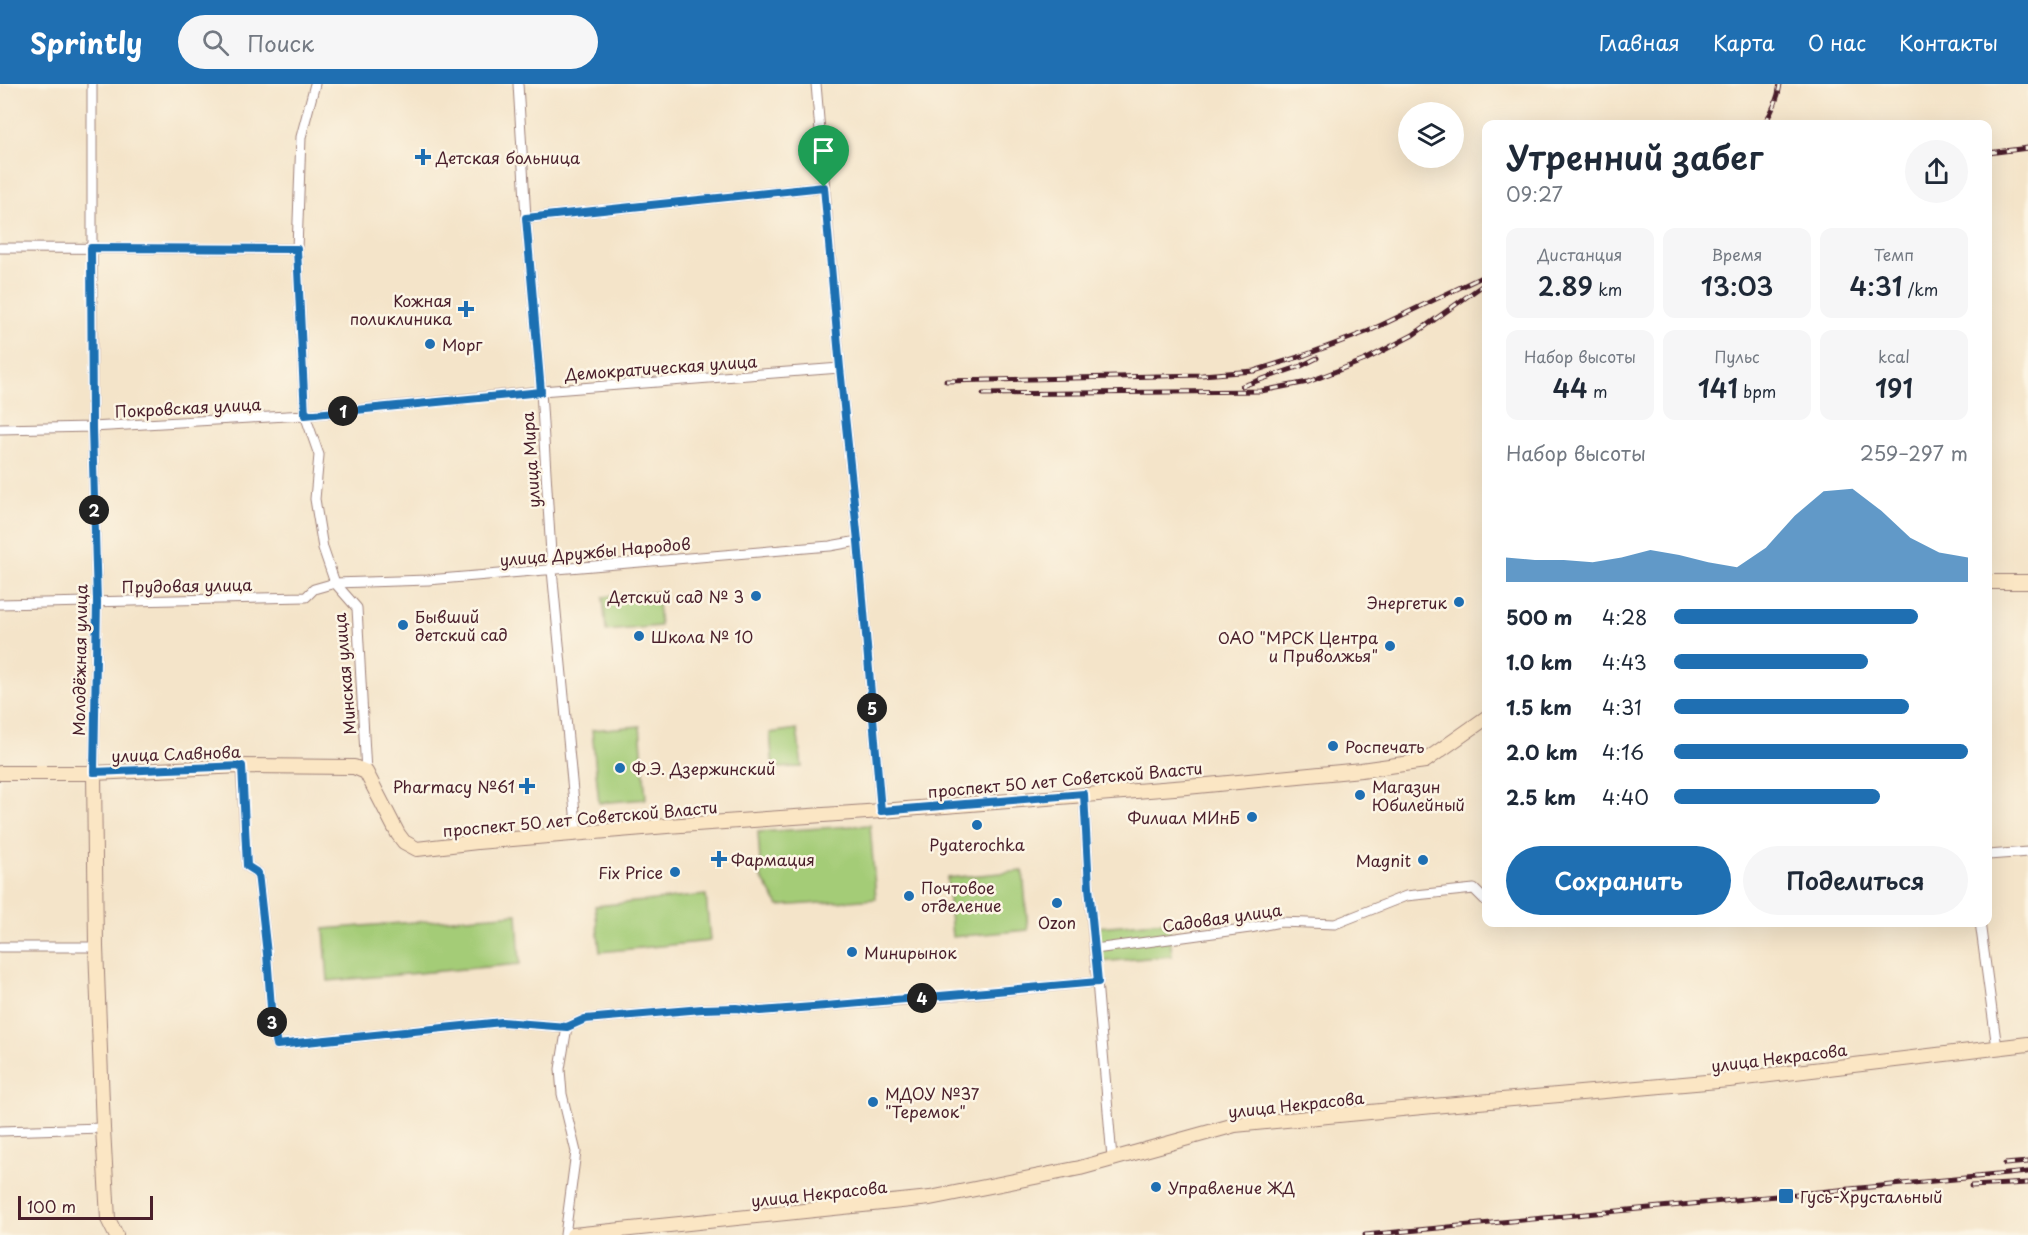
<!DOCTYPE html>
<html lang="ru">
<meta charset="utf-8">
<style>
body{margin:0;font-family:"Playpen Sans",sans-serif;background:#f6f6f7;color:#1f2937;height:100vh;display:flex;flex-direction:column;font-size:22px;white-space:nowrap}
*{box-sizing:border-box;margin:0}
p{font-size:20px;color:#747a83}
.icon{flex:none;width:33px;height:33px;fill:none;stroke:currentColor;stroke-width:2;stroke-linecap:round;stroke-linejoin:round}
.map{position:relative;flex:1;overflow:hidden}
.drawer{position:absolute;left:1482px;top:36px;width:510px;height:807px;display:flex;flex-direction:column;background:#fff;border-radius:12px;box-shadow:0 6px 24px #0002}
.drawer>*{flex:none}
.controls{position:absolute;left:1398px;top:18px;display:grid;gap:12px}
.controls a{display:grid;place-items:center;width:66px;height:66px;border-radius:50%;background:#fff;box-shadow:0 6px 24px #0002;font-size:30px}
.scale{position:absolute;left:18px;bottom:15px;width:135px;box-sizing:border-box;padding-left:6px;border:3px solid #4a1f2b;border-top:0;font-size:16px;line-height:21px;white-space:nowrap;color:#4a1f2b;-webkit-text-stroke:4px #fcf5e5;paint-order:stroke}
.pin{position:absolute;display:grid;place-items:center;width:51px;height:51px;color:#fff;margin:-62px -26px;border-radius:50% 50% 50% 0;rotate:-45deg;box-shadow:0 0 6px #0007}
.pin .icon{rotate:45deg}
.km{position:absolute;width:30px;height:30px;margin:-15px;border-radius:50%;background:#222;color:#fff;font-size:16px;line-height:30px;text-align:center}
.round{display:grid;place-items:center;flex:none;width:63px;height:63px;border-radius:32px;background:#f6f6f7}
.overview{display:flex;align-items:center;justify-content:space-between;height:102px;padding:0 24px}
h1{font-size:33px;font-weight:600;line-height:45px}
.stats{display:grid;grid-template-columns:repeat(3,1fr);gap:9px;height:102px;padding:6px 24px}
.stats div{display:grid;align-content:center;border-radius:12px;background:#f6f6f7;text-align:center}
.stats b{font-size:26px;font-weight:600}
.stats small{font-size:16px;font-weight:400}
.stats p{font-size:16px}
.chart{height:168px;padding:12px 24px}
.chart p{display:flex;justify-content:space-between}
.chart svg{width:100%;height:108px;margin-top:6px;fill:#1f6fb2;opacity:.7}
.cta{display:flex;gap:12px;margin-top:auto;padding:12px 24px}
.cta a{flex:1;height:69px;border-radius:36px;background:#1f6fb2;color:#fff;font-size:24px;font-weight:600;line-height:69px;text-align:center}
.cta a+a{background:#f6f6f7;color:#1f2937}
ul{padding:0 24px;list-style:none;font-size:20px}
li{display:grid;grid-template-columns:96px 72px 1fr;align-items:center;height:45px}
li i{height:15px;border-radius:8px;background:#1f6fb2}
header{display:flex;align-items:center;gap:36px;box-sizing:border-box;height:84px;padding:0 30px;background:#1f6fb2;color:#fff}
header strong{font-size:28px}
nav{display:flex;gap:33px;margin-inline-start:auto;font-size:21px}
.search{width:420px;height:54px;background:#f6f6f7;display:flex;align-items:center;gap:15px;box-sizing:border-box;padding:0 21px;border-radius:33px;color:#747a83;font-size:22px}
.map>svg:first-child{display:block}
</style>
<header>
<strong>Sprintly</strong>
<div class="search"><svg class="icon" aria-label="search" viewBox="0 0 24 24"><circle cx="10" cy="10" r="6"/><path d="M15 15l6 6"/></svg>Поиск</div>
<nav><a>Главная</a><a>Карта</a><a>О нас</a><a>Контакты</a></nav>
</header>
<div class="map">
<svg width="2028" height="1151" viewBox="0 0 2028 1151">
<rect width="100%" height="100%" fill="#fcf5e5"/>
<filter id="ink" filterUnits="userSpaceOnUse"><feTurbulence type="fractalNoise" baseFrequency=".0167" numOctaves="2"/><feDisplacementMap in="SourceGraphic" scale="12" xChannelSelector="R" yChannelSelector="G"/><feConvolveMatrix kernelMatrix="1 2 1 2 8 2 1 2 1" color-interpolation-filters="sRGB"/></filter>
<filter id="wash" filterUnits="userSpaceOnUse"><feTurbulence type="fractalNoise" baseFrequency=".008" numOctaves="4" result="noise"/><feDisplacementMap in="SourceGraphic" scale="24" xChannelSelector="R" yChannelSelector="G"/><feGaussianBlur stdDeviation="1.35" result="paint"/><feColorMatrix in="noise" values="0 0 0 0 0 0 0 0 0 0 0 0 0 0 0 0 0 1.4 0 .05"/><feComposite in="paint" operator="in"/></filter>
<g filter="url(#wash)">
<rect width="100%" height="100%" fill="#f4e4c9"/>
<!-- green -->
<path fill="#a4cc77" stroke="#777651" stroke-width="1.5" d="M657 508 660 542 606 547 603 513Z
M640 642 646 715 599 719 592 646Z
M797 645 802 683 773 684 770 649Z
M870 741 876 815 779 822 761 793 758 748Z
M1023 787 1028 846 952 853 947 794Z
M706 811 710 857 600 868 595 822Z
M517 830 520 880 328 897 324 845Z
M1169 837 1172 872 1100 878 1097 843Z"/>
</g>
<g filter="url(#ink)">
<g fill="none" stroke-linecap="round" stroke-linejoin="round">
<!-- street casing -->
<g stroke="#9f827a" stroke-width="11">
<path id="street" d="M92 0V343L97 518 94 689
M315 0 301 53 297 165 305 331 319 371 315 415 323 464 335 499 357 524 366 688
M518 0 526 134 541 307 552 486 577 750
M816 0 840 284 858 457 881 727
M526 134 824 103
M0 164 297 165
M0 345 92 343 305 331 541 307 840 284
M0 520 306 513 314 505 335 499 428 496 830 462 858 457
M241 682 247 782 258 789 267 870 272 937 277 961 502 938 567 943 585 935 702 925 736 924 760 927 891 917 1098 898
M1084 710 1089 803 1112 1074
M1988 771 2028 768
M1980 838 1997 964
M0 863H96
M1095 865 1250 844 1280 838 1335 840 1406 812 1474 805 1486 817
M0 1047 103 1044
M565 1151 576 1068 562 1010 560 985 567 943"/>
</g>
<!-- secondary casing -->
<g stroke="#9f827a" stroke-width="16">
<path id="secondary" d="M1988 498H2028
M0 689H94L241 682 354 683 366 688 398 750 404 758 417 765 477 758 667 742 881 727 1187 703 1361 686 1425 677 1486 634
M94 689 96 863 103 1044 108 1135 116 1151
M573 1151 930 1114 1080 1084 1235 1041 1433 1022 1729 996 2028 960"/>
</g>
<!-- street -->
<use href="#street" stroke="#fff" stroke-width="9"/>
<!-- secondary -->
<use href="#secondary" stroke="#fbe6c4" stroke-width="14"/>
<!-- rail casing -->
<g stroke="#4a1f2b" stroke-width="5">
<path id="rail" d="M1764 40C1773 27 1778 15 1780 0
M1988 69 2028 64
M946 297 1202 291 1254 287 1305 271 1369 247 1486 191
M1242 302 1301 282 1317 274
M983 310 1261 307 1308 298 1365 276 1413 251 1486 199
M2005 1080 2028 1078
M1971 1102 2028 1099
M1365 1151 2028 1088"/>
</g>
<!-- rail -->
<use href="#rail" stroke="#fcf5e5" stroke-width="3" stroke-dasharray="9" stroke-linecap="butt"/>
</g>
</g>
<g fill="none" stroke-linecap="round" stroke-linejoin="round" filter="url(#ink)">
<!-- route casing -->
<g stroke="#fff" stroke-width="12">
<path id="route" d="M824 103 840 284 858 457 881 727 1084 710 1089 803 1098 898 826 922 760 927 736 924 702 925 585 935 567 943 502 938 277 961 272 937 267 870 258 789 247 782 242 682 94 688 97 518 92 344 91 164 297 165 305 331 541 308 526 134Z"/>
</g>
<!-- route -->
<use href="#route" stroke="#1f6fb2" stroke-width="8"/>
</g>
<!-- markers -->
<g fill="#1f6fb2" stroke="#fcf5e5" stroke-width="2">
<path d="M420 64h6v6h6v6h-6v6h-6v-6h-6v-6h6z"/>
<path d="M463 216h6v6h6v6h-6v6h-6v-6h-6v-6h6z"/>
<circle cx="430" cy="260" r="6"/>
<circle cx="756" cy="512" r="6"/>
<circle cx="1459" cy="518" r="6"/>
<circle cx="403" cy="541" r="6"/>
<circle cx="639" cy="552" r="6"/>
<circle cx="1390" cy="562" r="6"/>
<circle cx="1333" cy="662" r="6"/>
<circle cx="620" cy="684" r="6"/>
<path d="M524 693h6v6h6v6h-6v6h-6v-6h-6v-6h6z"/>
<circle cx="1360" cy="711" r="6"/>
<circle cx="1252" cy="733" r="6"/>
<circle cx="977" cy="741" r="6"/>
<path d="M716 766h6v6h6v6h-6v6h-6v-6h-6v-6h6z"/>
<circle cx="1423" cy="776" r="6"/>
<circle cx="675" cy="788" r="6"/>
<circle cx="909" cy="812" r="6"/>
<circle cx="1057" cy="819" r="6"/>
<circle cx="852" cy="868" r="6"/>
<circle cx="873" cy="1018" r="6"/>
<circle cx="1156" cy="1103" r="6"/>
<rect x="1778" y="1104" width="16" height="16" rx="3"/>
</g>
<g text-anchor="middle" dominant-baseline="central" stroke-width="5" stroke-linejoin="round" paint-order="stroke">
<!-- poi labels -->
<g font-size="16" fill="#4a1f2b" stroke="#fcf5e5" text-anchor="start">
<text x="436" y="73">Детская больница</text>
<text x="452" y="216" text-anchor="end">Кожная<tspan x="452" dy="18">поликлиника</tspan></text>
<text x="442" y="260">Морг</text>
<text x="744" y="512" text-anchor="end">Детский сад № 3</text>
<text x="1447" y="518" text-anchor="end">Энергетик</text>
<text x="415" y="532">Бывший<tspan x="415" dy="18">детский сад</tspan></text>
<text x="651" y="552">Школа № 10</text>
<text x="1378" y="553" text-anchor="end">ОАО "МРСК Центра<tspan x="1378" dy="18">и Приволжья"</tspan></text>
<text x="1345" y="662">Роспечать</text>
<text x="632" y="684">Ф.Э. Дзержинский</text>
<text x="515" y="702" text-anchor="end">Pharmacy №61</text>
<text x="1372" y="702">Магазин<tspan x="1372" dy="18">Юбилейный</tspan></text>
<text x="1240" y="733" text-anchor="end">Филиал МИнБ</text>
<text x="977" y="760" text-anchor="middle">Pyaterochka</text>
<text x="731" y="775">Фармация</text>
<text x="1411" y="776" text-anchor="end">Magnit</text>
<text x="663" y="788" text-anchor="end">Fix Price</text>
<text x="921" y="803">Почтовое<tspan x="921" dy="18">отделение</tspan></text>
<text x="1057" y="838" text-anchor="middle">Ozon</text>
<text x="864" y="868">Минирынок</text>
<text x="885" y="1009">МДОУ №37<tspan x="885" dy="18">"Теремок"</tspan></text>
<text x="1168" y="1103">Управление ЖД</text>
<text x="1800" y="1112">Гусь-Хрустальный</text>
</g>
<!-- street labels -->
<g font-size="16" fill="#4a1f2b" stroke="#fcf5e5">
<text transform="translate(661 283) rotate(-4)">Демократическая улица</text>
<text transform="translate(188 323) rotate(-3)">Покровская улица</text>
<text transform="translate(530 376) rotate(-94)">улица Мира</text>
<text transform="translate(595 467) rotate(-5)">улица Дружбы Народов</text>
<text transform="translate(187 501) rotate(-1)">Прудовая улица</text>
<text transform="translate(79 576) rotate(-89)">Молодёжная улица</text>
<text transform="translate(344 590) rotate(-95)">Минская улица</text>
<text transform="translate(176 669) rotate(-2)">улица Славнова</text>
<text transform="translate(1065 695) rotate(-5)">проспект 50 лет Советской Власти</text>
<text transform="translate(580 734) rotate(-5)">проспект 50 лет Советской Власти</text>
<text transform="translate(1222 833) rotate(-8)">Садовая улица</text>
<text transform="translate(1779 973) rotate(-7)">улица Некрасова</text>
<text transform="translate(1296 1020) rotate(-6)">улица Некрасова</text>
<text transform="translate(819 1109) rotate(-6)">улица Некрасова</text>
</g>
</g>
</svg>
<div class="controls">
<a><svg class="icon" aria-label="layers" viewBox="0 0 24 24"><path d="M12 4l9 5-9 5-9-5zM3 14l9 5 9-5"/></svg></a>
</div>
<div class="scale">100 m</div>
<div class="pin" style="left:824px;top:103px;background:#1e9e55"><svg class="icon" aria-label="arrive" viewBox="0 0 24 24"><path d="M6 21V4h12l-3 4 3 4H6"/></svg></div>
<b class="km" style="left:343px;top:327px">1</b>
<b class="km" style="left:94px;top:426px">2</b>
<b class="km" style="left:272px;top:938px">3</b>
<b class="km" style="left:922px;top:914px">4</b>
<b class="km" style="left:872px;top:624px">5</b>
<section class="drawer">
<div class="overview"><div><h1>Утренний забег</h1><p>09:27</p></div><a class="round"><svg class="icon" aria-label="share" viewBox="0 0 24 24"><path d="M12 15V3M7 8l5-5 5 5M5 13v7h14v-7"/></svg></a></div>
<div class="stats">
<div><p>Дистанция</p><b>2.89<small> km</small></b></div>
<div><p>Время</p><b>13:03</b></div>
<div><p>Темп</p><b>4:31<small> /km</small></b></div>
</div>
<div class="stats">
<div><p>Набор высоты</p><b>44<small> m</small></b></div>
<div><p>Пульс</p><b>141<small> bpm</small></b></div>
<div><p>kcal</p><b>191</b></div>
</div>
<div class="chart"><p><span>Набор высоты</span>259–297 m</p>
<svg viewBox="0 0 160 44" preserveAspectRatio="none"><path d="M0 44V34L10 35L20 35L30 36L40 34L50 31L60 33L70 36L80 38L90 30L100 17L110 7L120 6L130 15L140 26L150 32L160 34V44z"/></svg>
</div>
<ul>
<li><b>500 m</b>4:28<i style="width:83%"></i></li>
<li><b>1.0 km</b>4:43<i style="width:66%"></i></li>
<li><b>1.5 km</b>4:31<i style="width:80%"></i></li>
<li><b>2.0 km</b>4:16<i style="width:100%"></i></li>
<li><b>2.5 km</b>4:40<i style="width:70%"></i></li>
</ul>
<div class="cta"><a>Сохранить</a><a>Поделиться</a></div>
</section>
</div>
